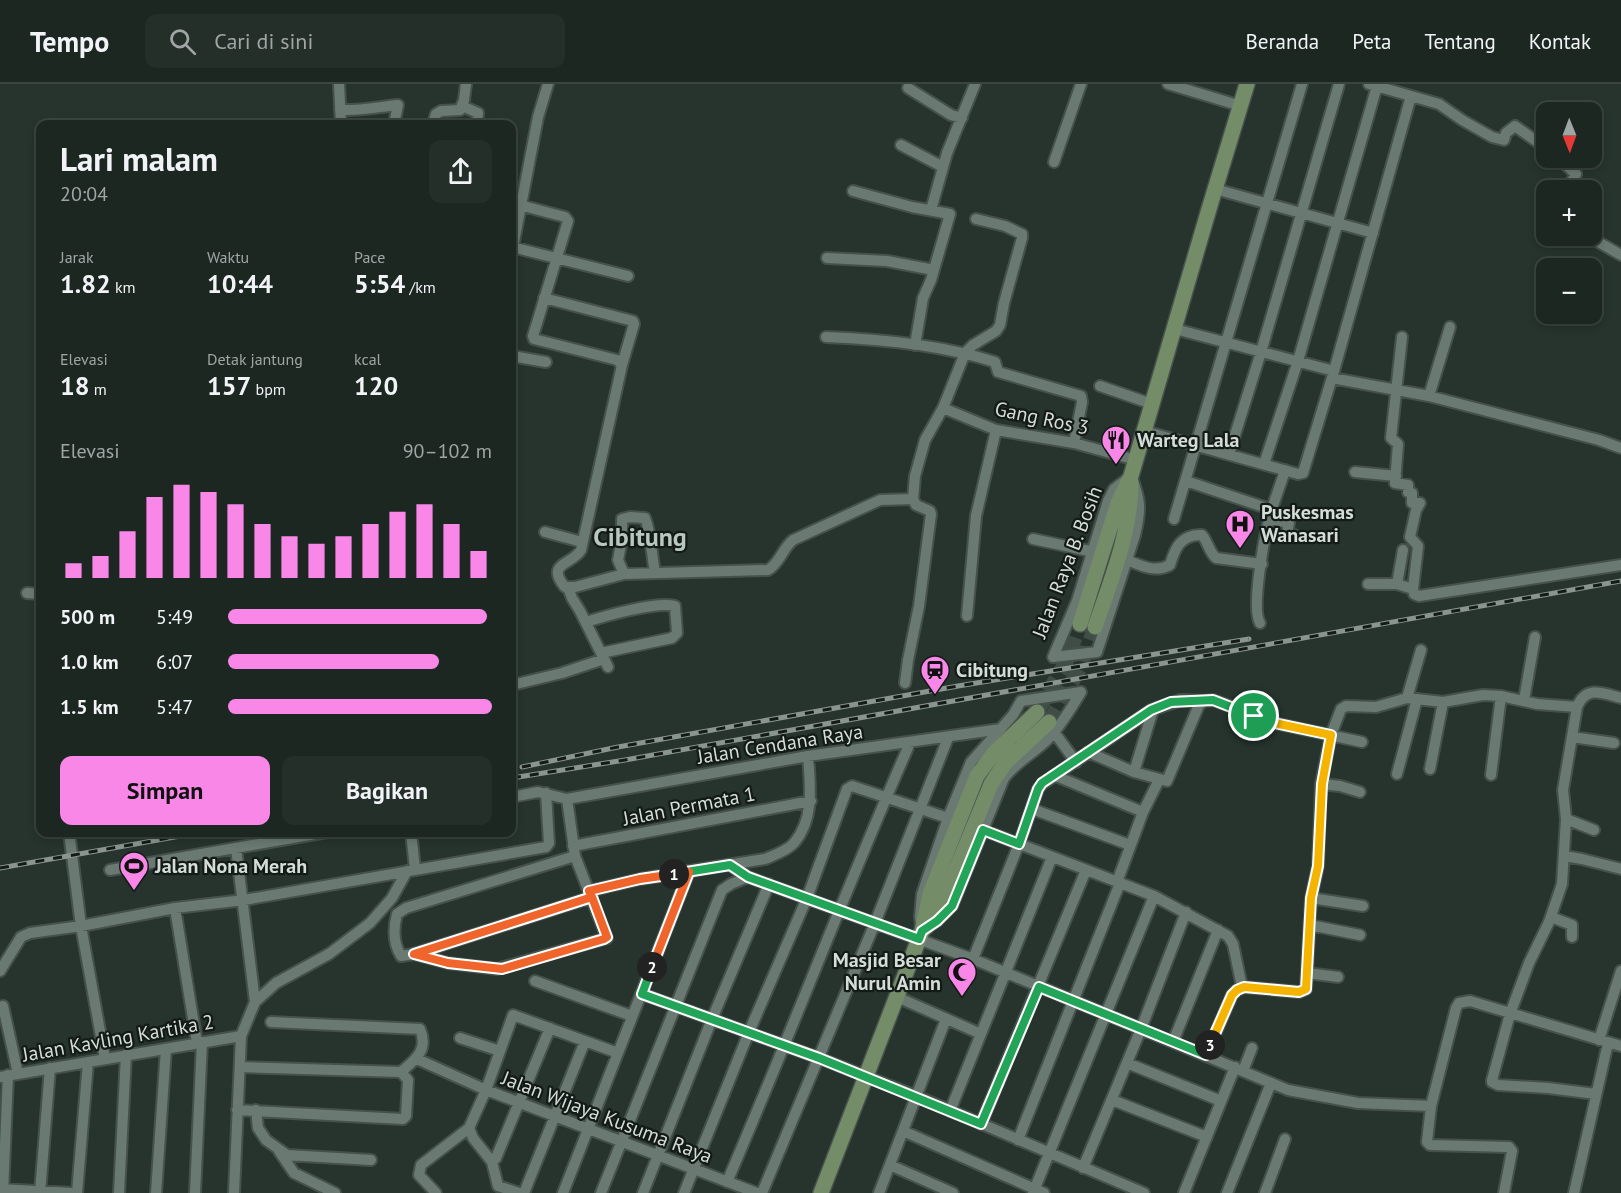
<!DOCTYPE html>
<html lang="id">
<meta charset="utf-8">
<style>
body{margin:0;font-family:"PT Sans",sans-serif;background:#252f2a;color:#f1f3f6;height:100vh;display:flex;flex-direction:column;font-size:22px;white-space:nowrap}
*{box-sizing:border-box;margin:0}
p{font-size:20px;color:#a0a5a5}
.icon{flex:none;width:33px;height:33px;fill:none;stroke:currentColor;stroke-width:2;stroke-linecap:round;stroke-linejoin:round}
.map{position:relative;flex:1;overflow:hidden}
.sheet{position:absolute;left:36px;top:36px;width:480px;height:717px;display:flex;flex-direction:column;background:#1c2722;border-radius:12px;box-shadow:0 3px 9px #0003,0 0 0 2px #3a4440}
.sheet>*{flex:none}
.needle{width:39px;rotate:179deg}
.fabs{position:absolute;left:1536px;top:18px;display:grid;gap:12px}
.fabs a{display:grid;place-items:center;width:66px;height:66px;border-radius:12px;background:#1c2722;box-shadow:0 3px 9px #0003,0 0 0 2px #3a4440;font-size:30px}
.pin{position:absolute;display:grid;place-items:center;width:51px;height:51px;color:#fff;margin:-26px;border:3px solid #fff;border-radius:50%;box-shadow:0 2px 6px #0007}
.km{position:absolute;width:30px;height:30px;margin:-15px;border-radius:50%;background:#222;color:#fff;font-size:16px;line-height:30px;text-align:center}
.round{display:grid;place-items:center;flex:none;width:63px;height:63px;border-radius:12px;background:#252f2a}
.overview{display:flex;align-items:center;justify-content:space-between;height:102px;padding:0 24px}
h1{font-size:33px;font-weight:600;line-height:45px}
.figures{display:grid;grid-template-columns:repeat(3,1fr);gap:9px;height:102px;padding:6px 24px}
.figures div{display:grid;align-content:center}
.figures b{font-size:26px;font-weight:600}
.figures small{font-size:16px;font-weight:400}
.figures p{font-size:16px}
.chart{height:168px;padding:12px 24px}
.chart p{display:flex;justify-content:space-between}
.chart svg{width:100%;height:108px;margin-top:6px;stroke:#f987e8;stroke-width:6}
.action{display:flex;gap:12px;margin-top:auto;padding:12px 24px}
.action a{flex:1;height:69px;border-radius:12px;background:#f987e8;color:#111;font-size:24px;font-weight:600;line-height:69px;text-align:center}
.action a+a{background:#252f2a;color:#f1f3f6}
ul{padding:0 24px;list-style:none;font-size:20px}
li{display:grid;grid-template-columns:96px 72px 1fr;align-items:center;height:45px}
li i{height:15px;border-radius:8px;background:#f987e8}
header{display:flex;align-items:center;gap:36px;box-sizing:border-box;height:84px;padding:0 30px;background:#1c2722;border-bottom:2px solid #3a4440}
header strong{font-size:28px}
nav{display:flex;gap:33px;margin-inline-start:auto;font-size:21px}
.search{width:420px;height:54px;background:#252f2a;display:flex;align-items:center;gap:15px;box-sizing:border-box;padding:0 21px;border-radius:12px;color:#a0a5a5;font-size:22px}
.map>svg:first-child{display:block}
</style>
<header>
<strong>Tempo</strong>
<div class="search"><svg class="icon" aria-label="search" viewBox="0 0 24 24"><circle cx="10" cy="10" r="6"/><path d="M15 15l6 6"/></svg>Cari di sini</div>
<nav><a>Beranda</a><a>Peta</a><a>Tentang</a><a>Kontak</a></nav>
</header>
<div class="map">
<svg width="1621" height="1109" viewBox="0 0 1621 1109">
<rect width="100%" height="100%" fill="#26342d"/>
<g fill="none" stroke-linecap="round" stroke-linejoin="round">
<!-- secondary-tunnel -->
<path stroke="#404d47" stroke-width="15" stroke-dasharray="15 8" stroke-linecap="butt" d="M1037 628 1066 578 1080 540
M1049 638 1080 584 1095 543"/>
<!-- street casing -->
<g stroke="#46514c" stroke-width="14">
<path id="street" d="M339 0 341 40
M1168 0 1241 22
M1369 0 1439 20 1462 36 1492 53 1504 56 1506 49 1515 42 1546 64
M908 4 951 31 962 34
M462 22 478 29 477 40
M340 26C360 27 378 23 398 21L394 40
M433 40 436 30 441 27 460 26 464 16 466 0
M901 61 943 83
M1558 74 1576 90 1567 106
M1054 78 1081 0
M1215 105 1373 149
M853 107 912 123 950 130 931 196 923 214 915 261
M512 119 565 133 568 137 533 252 534 255 617 276 622 281 581 466C572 481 545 479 565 503H575L624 490 768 486C780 479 782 465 793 456L880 416 913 415
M931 126 947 69 975 0
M1588 152 1621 171
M512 163 628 192
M513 163 538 33 548 0
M827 174 887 177 934 186
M544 214 633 237 634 240 622 281
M1175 245 1334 287
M826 253C883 255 942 261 995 278L998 288 1081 312 1082 318 1074 359
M1402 253 1391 354 1398 360 1395 399 1408 401V408L1412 409V419H1420L1416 426 1410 453 1418 462 1413 505
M512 272 546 278
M1332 294 1429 312 1599 356 1621 364
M1100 302 1152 320
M1429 312 1450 243
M943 324 996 346 1074 359 1136 376
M1144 347 1298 390 1303 389 1334 287 1411 12
M1229 370 1261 268 1339 0
M1264 380 1298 277 1377 2
M1355 388 1396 392
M1131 392C1141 416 1141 426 1135 451L1097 568 1053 573 1077 517 1108 417 1114 405Z
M1186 397 1273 426
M1174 435 1302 0
M1269 435 1289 439 1287 449 1294 451
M545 448 582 458
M1033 455 1094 468
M1127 476C1142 482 1155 489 1170 481 1175 463 1182 450 1202 451 1208 458 1209 468 1216 474L1262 480
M624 490 618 476 622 455V435L630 433 645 434C652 452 651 469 655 488
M1368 500H1397L1403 466
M1397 500 1413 505 1414 510 1419 512 1621 481
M568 504 572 514 580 527 608 583
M27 509 40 510
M967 532 976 432 996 346
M586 538C605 532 657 517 675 522L677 549 672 554 601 569
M1260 539C1251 525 1264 454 1269 436 1273 419 1280 403 1285 386
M905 599 908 576 919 522 931 430 930 427 916 421 913 415 915 392 925 356 943 324 965 269 973 261 996 247 1000 241 1004 219 1022 154V150L1005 142 976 135
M512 601 562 589 604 575
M1081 608C1071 624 1061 642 1047 656 1034 669 1016 678 1004 694L952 822 937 837 922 847 920 833 922 810 948 734 971 678 1013 631 1021 617Z
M1407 614 1421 566
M1524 616 1535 553
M1054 648 1076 678
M1572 653 1614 659
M1088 668 1134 688 1167 697 1199 621 1204 617 1213 616 1279 640 1362 658
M1430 685 1443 618
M1134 688 1153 626
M1397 690 1417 615
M1491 691 1501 612
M1056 692 1143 728
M1321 700 1340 702 1360 708
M512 713 538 708 567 715 808 672 1001 645
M1032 725 1130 761
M1566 735 1594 746
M983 746 1154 812 1228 852 1233 860 1242 903
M69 748 81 842 105 975
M411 748 415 785
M573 762 811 717
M575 772 406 824 397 830C393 845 393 859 401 872L414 870 592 813
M1564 772 1582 775 1621 785
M730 781 748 793 973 875 1288 1006 1358 1019 1431 1022
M110 786 327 748
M1117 798 1143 728 1159 696
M589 807 640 795 765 775C774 771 787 767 794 759 815 735 810 700 808 672
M1311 814 1363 822
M175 824 197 959
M1551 833 1572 841V853
M1310 841 1360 851
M414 870 448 879 497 885 607 854 575 772 567 715
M973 875 1019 760 1038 705 1042 700 1151 626 1181 616 1204 617
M0 887 21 853 30 849 81 842 175 824 244 816 546 763 549 759 546 709
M1307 889 1338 893
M535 897 632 932
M642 910 819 974 916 1012 1144 1109
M897 913 981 950
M255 918 276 899 329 870 370 839 392 814 407 787
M3 922 18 990
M460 954 500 967
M1599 956 1621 887
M1173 958 1218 846
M1206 971 1232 911 1237 906 1244 903 1299 908 1306 905 1311 814 1318 782 1321 700 1331 651 1341 625 1346 622 1376 623 1407 614 1443 618 1483 611 1501 612 1537 620 1577 623
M417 975 486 1006 757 1109
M1127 979 1221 1017
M240 983 401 988
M1243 987 1252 964
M0 993 241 952
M1596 1010 1548 1004 1498 1001 1492 998V996L1510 930 1529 879 1549 838 1562 800 1566 735 1563 706 1577 623C1586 601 1603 609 1621 614
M1112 1016 1207 1053
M237 1026 403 1035 406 1032 408 996 401 988C415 976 429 966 420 945L271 938
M256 1026 258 1044 266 1056 287 1071 371 1076
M950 1027 1052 773
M981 1040 1086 786
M903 1047 1044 1109
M1018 1056 1120 799
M279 1067 294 1089 335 1109
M492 1078 496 1074 550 944
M890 1081 953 1109
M1083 1084 1141 945 1186 828
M727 1098C790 952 846 804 910 659
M0 1105 72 1109
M3 1109 8 991
M40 1109 50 984
M77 1109 88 978
M119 1109 126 971
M156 1109 166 965
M195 1109 202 958
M234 1109 241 952 255 918 236 764
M436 1109 419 1091 421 1081 469 1044
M519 1109 498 1102 492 1078 473 1054 469 1044 486 1006 513 931 618 969
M524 1109 585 957
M563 1109 689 788
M601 1109 722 806 731 800 748 793
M643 1109 712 935 769 800
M684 1109 749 948 807 814 847 705 852 702 948 734
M762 1109 875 839 948 654
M879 1109 946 935
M1033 1109 1154 812
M1184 1109 1235 983
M1227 1109 1271 999
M1265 1109 1285 1055
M1504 1109 1512 1067 1509 1063 1430 1061 1427 1058 1431 1022 1456 924 1459 919 1470 917 1621 962
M1574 1109 1608 959"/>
</g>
<!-- secondary casing -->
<g stroke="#46514c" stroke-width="18">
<path id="secondary" d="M1080 540 1118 419 1131 392 1209 125 1247 0
M1095 543C1111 496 1131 448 1131 398
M926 843 943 817 991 700 1005 679 1049 638
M821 1109 922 847 930 810 977 692 994 669 1037 628"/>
</g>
<!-- street -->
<use href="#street" stroke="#6a7a72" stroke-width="10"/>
<!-- secondary -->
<use href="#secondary" stroke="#748c68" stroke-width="15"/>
<!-- rail casing -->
<g stroke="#8a9590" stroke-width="5">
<path id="rail" d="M522 683 618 663 958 602 1249 555
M512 694 625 676 1621 497
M0 784 203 748"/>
</g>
<!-- rail -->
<use href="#rail" stroke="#141a17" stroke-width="3" stroke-dasharray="9" stroke-linecap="butt"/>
</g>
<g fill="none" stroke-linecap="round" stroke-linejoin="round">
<!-- split-1 casing -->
<g stroke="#fff" stroke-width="12">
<path id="split-1" d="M674 790 730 781 748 793 919 855 922 847 937 837 952 822 983 746 1019 760 1038 705 1042 699 1151 626 1171 618 1213 616 1254 632"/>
</g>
<!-- split-2 casing -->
<g stroke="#fff" stroke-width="12">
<path id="split-2" d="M652 883 689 788 640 795 589 807 592 813 607 853 604 855 502 885 448 879 414 870 592 813 589 807 640 795 674 790"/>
</g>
<!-- split-3 casing -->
<g stroke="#fff" stroke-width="12">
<path id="split-3" d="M652 883 642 910 819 974 981 1040 1039 903 1206 971 1210 961"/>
</g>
<!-- split-4 casing -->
<g stroke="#fff" stroke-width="12">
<path id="split-4" d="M1210 961 1232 911 1237 906 1244 903 1299 908 1306 905 1311 814 1318 782 1322 700 1331 651 1279 640 1254 632"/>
</g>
<!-- split-1 -->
<use href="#split-1" stroke="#22a559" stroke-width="8"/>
<!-- split-2 -->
<use href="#split-2" stroke="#f0652b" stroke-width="8"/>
<!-- split-3 -->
<use href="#split-3" stroke="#22a559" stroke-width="8"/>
<!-- split-4 -->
<use href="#split-4" stroke="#f5b400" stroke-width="8"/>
</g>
<!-- icons -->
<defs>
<g id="restaurant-pin" transform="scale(1.5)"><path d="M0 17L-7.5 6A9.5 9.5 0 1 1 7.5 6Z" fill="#f987e8" stroke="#141a17"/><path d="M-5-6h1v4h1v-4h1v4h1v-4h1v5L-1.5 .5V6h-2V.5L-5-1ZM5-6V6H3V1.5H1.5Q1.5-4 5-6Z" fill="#111"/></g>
<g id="hospital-pin" transform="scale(1.5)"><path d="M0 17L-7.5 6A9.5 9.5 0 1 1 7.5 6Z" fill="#f987e8" stroke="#141a17"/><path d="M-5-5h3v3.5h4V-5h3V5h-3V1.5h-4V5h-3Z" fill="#111"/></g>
<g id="station-pin" transform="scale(1.5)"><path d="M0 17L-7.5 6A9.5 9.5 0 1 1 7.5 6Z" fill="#f987e8" stroke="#141a17"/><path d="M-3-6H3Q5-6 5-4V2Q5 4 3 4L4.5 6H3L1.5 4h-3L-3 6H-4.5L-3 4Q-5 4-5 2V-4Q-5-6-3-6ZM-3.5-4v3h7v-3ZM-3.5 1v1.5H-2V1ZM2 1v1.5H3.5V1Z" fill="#111"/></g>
<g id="stadium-pin" transform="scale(1.5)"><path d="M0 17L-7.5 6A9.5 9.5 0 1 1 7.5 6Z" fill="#f987e8" stroke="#141a17"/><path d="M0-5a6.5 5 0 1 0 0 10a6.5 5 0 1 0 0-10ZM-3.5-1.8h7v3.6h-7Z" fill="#111"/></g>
<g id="mosque-pin" transform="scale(1.5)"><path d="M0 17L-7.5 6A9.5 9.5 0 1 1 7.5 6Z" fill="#f987e8" stroke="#141a17"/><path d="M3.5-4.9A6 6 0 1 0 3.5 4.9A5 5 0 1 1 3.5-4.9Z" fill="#111"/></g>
</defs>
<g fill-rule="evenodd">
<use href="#restaurant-pin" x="1116" y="356"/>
<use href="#hospital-pin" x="1240" y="440"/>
<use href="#station-pin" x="935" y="586"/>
<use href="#stadium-pin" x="134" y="782"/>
<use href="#mosque-pin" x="962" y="888"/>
</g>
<g text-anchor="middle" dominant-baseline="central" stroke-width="4.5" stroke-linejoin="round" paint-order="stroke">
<!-- street labels -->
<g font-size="20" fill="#d4ddd8" stroke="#141a17">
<text transform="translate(1042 334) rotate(12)">Gang Ros 3</text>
<text transform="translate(1067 478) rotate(-69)">Jalan Raya B. Bosih</text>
<text transform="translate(780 660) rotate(-9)">Jalan Cendana Raya</text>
<text transform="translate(689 722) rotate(-11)">Jalan Permata 1</text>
<text transform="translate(118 954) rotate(-10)">Jalan Kavling Kartika 2</text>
<text transform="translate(607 1033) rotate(21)">Jalan Wijaya Kusuma Raya</text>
</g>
<!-- poi labels -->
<g font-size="20" font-weight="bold" fill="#d4ddd8" stroke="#141a17" text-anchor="start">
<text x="1137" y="356">Warteg Lala</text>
<text x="1261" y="428">Puskesmas<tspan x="1261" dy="23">Wanasari</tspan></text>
<text x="956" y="586">Cibitung</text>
<text x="155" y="782">Jalan Nona Merah</text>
<text x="941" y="876" text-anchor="end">Masjid Besar<tspan x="941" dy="23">Nurul Amin</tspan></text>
</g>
<!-- district labels -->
<g font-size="26" font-weight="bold" fill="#b7c8bf" stroke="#141a17">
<text x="640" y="452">Cibitung</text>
</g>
</g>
</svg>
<div class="fabs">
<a><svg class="needle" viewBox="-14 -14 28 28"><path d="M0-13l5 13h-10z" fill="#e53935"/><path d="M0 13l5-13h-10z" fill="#a0a5a5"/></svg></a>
<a>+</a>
<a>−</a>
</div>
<div class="pin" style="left:1254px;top:632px;background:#1e9e55"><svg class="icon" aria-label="arrive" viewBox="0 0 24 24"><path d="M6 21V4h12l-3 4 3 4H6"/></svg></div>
<b class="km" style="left:674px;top:790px">1</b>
<b class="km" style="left:652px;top:883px">2</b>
<b class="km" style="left:1210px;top:961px">3</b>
<section class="sheet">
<div class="overview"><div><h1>Lari malam</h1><p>20:04</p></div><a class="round"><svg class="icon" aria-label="share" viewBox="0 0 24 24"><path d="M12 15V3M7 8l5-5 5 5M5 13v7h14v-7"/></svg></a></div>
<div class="figures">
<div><p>Jarak</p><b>1.82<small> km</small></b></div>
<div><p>Waktu</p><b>10:44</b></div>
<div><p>Pace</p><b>5:54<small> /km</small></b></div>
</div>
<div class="figures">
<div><p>Elevasi</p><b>18<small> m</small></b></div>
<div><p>Detak jantung</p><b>157<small> bpm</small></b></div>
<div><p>kcal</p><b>120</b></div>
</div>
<div class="chart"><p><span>Elevasi</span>90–102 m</p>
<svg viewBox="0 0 160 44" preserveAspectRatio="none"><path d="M5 44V38M15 44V35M25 44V25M35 44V11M45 44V6M55 44V9M65 44V14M75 44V22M85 44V27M95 44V30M105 44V27M115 44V22M125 44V17M135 44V14M145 44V22M155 44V33"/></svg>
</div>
<ul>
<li><b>500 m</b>5:49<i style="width:98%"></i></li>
<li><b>1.0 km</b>6:07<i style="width:80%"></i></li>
<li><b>1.5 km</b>5:47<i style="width:100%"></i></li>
</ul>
<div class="action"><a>Simpan</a><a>Bagikan</a></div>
</section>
</div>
